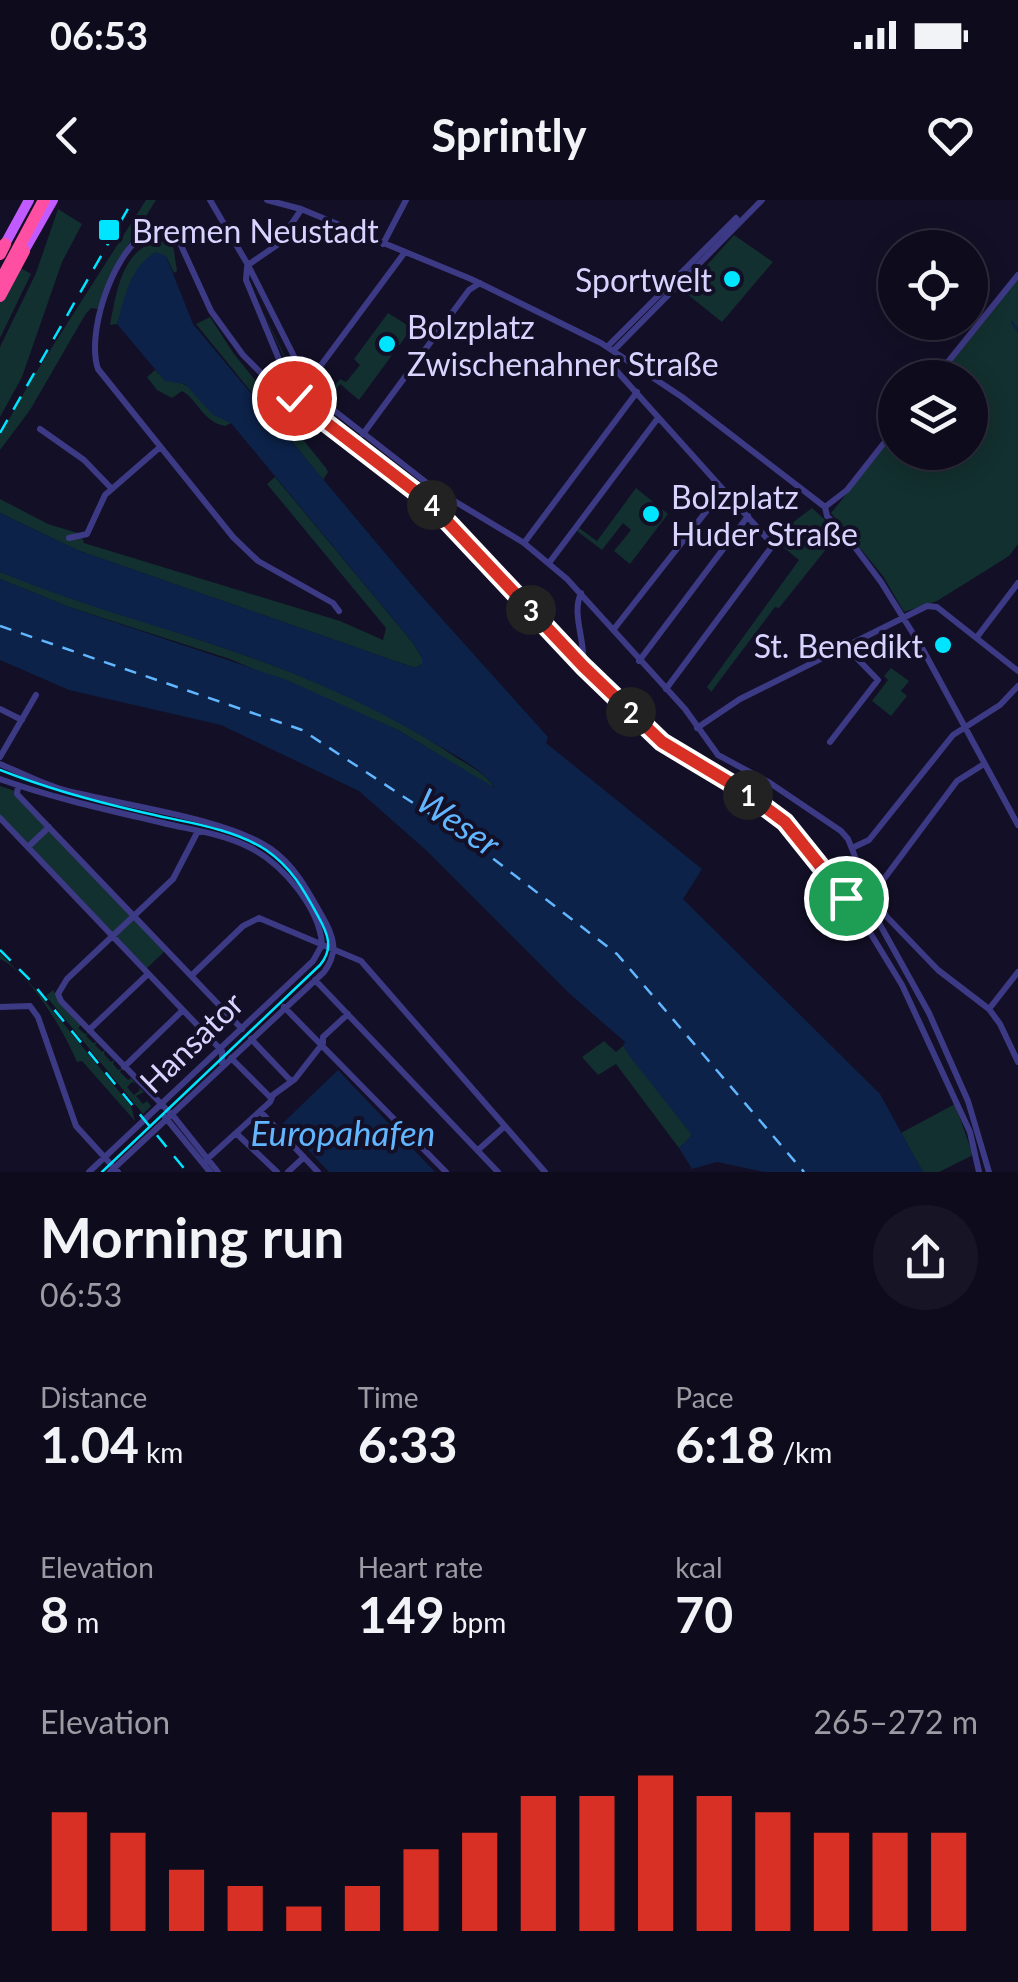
<!DOCTYPE html>
<meta charset="utf-8">
<style>
body{margin:0;font-family:Lato,sans-serif;background:#171425;color:#f1f3f6;height:100vh;display:flex;flex-direction:column;font-size:38px;white-space:nowrap}
*{box-sizing:border-box;margin:0}
p{font-size:32px;color:#9b9ba3}
.icon{flex:none;width:55px;height:55px;fill:none;stroke:currentColor;stroke-width:2;stroke-linecap:round;stroke-linejoin:round}
.map{position:relative;height:972px;overflow:hidden}
.side{display:flex;flex-direction:column;background:#0e0b1c;flex:1}
.side>*{flex:none}
.fabs{position:absolute;left:878px;top:30px;display:grid;gap:20px}
.fabs a{display:grid;place-items:center;width:110px;height:110px;border-radius:50%;background:#0e0b1c;box-shadow:0 5px 25px #0003,0 0 0 2px #2e2b3b;font-size:50px}
.pin{position:absolute;display:grid;place-items:center;width:85px;height:85px;color:#fff;margin:-42px;border:5px solid #fff;border-radius:50%;box-shadow:0 2px 10px #0007}
.km{position:absolute;width:50px;height:50px;margin:-25px;border-radius:50%;background:#222;color:#fff;font-size:28px;line-height:50px;text-align:center}
.round{display:grid;place-items:center;flex:none;width:105px;height:105px;border-radius:52px;background:#171425}
.head{display:flex;align-items:center;justify-content:space-between;height:170px;padding:0 40px}
h1{font-size:55px;font-weight:700;line-height:75px}
.figures{display:grid;grid-template-columns:repeat(3,1fr);gap:15px;height:170px;padding:10px 40px}
.figures div{display:grid;align-content:center}
.figures b{font-size:50px;font-weight:700}
.figures small{font-size:28px;font-weight:400}
.figures p{font-size:28px}
.chart{height:280px;padding:20px 40px}
.chart p{display:flex;justify-content:space-between}
.chart svg{width:100%;height:180px;margin-top:10px;stroke:#d93025;stroke-width:6}
.status{display:flex;justify-content:space-between;align-items:center;height:70px;padding:0 50px;background:#0e0b1c;direction:ltr}
.status svg{height:28px;fill:currentColor}
header{display:flex;justify-content:space-between;align-items:center;height:130px;padding:0 40px;background:#0e0b1c;font-size:45px;font-weight:700}
.map>svg:first-child{display:block}
</style>
<div class="status"><b>06:53</b><svg viewBox="0 0 49 12"><path d="M0 12V9h3v3zM5 12V6h3v6zM10 12V3h3v9zM15 12V0h3v12zM26 1h20v11H26zM47 4h2v5h-2z"/></svg></div>
<header><svg class="icon" aria-label="back" viewBox="0 0 24 24"><path d="M15 5l-7 7 7 7"/></svg>Sprintly<svg class="icon" aria-label="heart" viewBox="0 0 24 24"><path d="M12 20l-8-8c-3-5 5-10 8-4 3-6 11-1 8 4z"/></svg></header>
<div class="map">
<svg width="1018" height="972" viewBox="0 0 1018 972">
<rect width="100%" height="100%" fill="#130f26"/>
<!-- green -->
<path fill="#12302f" d="M146 0H156L125 50 98 109 91 108 85 115 30 210 0 250V235L33 177Z
M58 9 82 24 62 62 22 177 0 217V147L36 73Z
M734 35 773 62 722 122 687 94 694 86 700 88 707 81 699 74Z
M161 41 173 45 177 71 174 73 166 56 132 78 117 124 110 125C116 94 122 46 161 41Z
M19 67 31 74 0 138V102Z
M1018 79V344L1009 356 937 401 904 412 883 376 831 313 895 234V252H970V178L939 177Z
M251 88 298 183 310 199 442 301 439 306 305 201Z
M388 113 412 128 359 200 340 184 329 199 326 197 340 179 346 182 360 165 354 159Z
M210 117 234 154 326 268 328 272 323 280 196 124Z
M155 170C166 182 172 178 185 185 200 192 208 212 231 223L225 226C203 222 198 200 182 191L172 198 157 190 147 177Z
M275 277 413 443 422 458V464L415 468 77 350 0 313V299L48 324 81 334 84 343 340 421 383 440 386 428 267 284Z
M636 288 668 314 630 364 614 351 631 330 623 323 602 350 577 331 579 328 597 341Z
M812 308 839 333 779 408 775 407 711 492 707 487 799 360 772 338Z
M0 372C151 431 318 462 454 556 468 565 487 574 495 589L398 530 230 459 69 407 0 379Z
M891 468 909 481 901 491 907 496 891 516 872 501 888 480 884 476Z
M0 586 15 591 165 751 147 768 0 615Z
M0 753 36 790 131 906 135 921 82 861 77 862C64 831 29 772 0 759Z
M53 790 59 802 81 825 78 828 85 834 88 833 86 836 93 843 97 842 95 845 102 852 105 850 104 854 111 862 114 860 113 864 118 870 122 869 120 872 128 880 131 878 136 883 132 882 127 887 134 895 140 890 138 887 144 892 136 896 143 904 147 901 151 906 143 914 46 796Z
M604 841 616 852 623 846 630 852 692 935 679 948 616 864 598 875 582 857Z
M955 904 973 955 939 972H923L901 933Z"/>
<!-- water -->
<path fill="#0c2248" d="M156 52 166 56 193 124 416 390 548 537 546 543 702 669 683 699 880 894 923 972H764L717 962 692 969 679 948 692 935 631 858 623 846 625 842 570 794 428 652 359 591 221 525 69 490 0 460V379L69 407 287 480 398 530 495 588C483 569 453 554 434 543 362 500 283 467 203 441 135 419 66 400 0 372V313L77 350 415 468 422 464V458L413 443 231 223 213 215 185 184 165 181 117 124C125 98 130 66 156 52Z
M338 870 435 972H329L283 923Z"/>
<g fill="none" stroke-linecap="round" stroke-linejoin="round">
<!-- stream -->
<path stroke="#0c2248" stroke-width="2.5" d="M1012 122 1018 131"/>
<!-- ferry -->
<path stroke="#62b6ff" stroke-width="2.5" stroke-dasharray="12 10" stroke-linecap="butt" d="M0 426 302 530 465 637 617 754 804 972"/>
<!-- minor -->
<path stroke="#3d3a85" stroke-width="6" d="M210 0 248 65 313 194 436 290 524 343 567 379 685 509 718 555 770 583 841 631 848 639 866 684 887 717 938 770 989 809 1000 824 1018 862
M267 0 301 9 471 79 601 143 682 197 825 307
M383 44 406 0
M248 65 277 45 301 10
M247 67 246 80 288 181V194
M608 146 736 18 739 23
M614 150 762 0
M614 168 773 345 666 489
M935 178 1018 75
M307 184 405 52
M40 229 84 260 112 289
M363 234 469 90 480 83
M825 307 827 316 848 338 881 382 922 448 1018 625
M825 307 847 290 895 229
M69 338 87 334 105 295 159 248
M524 343 637 192
M549 363 658 218
M581 393C571 415 586 441 583 465
M339 411 333 403 258 361 233 337 98 169C86 133 112 57 143 35L166 33 179 41 211 111 243 155 272 184 429 302 583 466 662 542 742 590 785 622 866 726 902 785 970 932 979 972
M614 429 723 290
M977 437 1018 383
M639 461 748 316
M0 509 22 520
M697 528 740 499 927 406 937 407 1018 471
M830 542 878 480 845 446
M0 557 36 495
M0 564C22 573 42 584 64 590 120 605 227 618 271 649 295 666 308 691 322 716 334 736 339 752 324 772L110 972
M984 564 957 581 869 699 873 712 929 813 968 901 989 972
M0 579C53 598 108 610 163 623 192 630 225 634 251 648 283 665 319 707 322 744
M18 585 17 594 242 829
M0 618 222 851V863
M198 631 173 679 67 779 58 794 61 801 175 918 218 972
M28 647 49 627
M852 648 869 640 953 535 1000 505 1018 486
M191 776 243 726 259 718 361 761 545 972
M315 780 498 972
M0 807 30 806 38 817 76 926 118 972
M284 807 446 972
M989 809 1018 772
M89 830 148 774
M251 839 291 881
M231 858 271 898
M124 867 183 810
M260 911 318 972
M165 917 210 972
M236 933 277 972
M478 950 505 926
M203 963 270 902 273 895 295 879 323 843V837L348 814
M89 972 313 761 322 745
M288 972 304 957"/>
<!-- major -->
<path stroke="#c25bff" stroke-width="10" d="M5 44 29 0
M24 51 53 0"/>
<!-- highway -->
<path stroke="#ff4fa3" stroke-width="12" d="M0 54 5 44
M0 96 24 51"/>
<!-- tram -->
<path stroke="#00e5ff" stroke-width="2.5" d="M0 570C46 588 92 601 141 612 182 622 230 627 266 650 291 667 304 690 318 716 328 734 334 748 320 765L102 972"/>
<!-- rail -->
<path stroke="#00e5ff" stroke-width="2.5" stroke-dasharray="15 12" stroke-linecap="butt" d="M0 233 133 0
M0 750 30 780 187 972"/>
<!-- highway-bridge -->
<path stroke="#ff4fa3" stroke-width="12" d="M0 82 44 0"/>
</g>
<g fill="none" stroke-linecap="round" stroke-linejoin="round">
<!-- route casing -->
<g stroke="#fff" stroke-width="20">
<path id="route" d="M294 198 429 302 583 466 662 542 742 590 785 622 846 698"/>
</g>
<!-- route -->
<use href="#route" stroke="#d93025" stroke-width="12"/>
</g>
<!-- markers -->
<g fill="#00e5ff" stroke="#130f26" stroke-width="4">
<rect x="97" y="18" width="24" height="24" rx="5"/>
<circle cx="732" cy="79" r="10"/>
<circle cx="387" cy="144" r="10"/>
<circle cx="651" cy="314" r="10"/>
<circle cx="943" cy="445" r="10"/>
</g>
<g text-anchor="middle" dominant-baseline="central" stroke-width="8" stroke-linejoin="round" paint-order="stroke">
<!-- poi labels -->
<g font-size="32" fill="#d9d4ff" stroke="#130f26" text-anchor="start">
<text x="132" y="30">Bremen Neustadt</text>
<text x="712" y="79" text-anchor="end">Sportwelt</text>
<text x="407" y="126">Bolzplatz<tspan x="407" dy="37">Zwischenahner Straße</tspan></text>
<text x="671" y="296">Bolzplatz<tspan x="671" dy="37">Huder Straße</tspan></text>
<text x="923" y="445" text-anchor="end">St. Benedikt</text>
</g>
<!-- street labels -->
<g font-size="32" fill="#d9d4ff" stroke="#130f26">
<text transform="translate(191 842) rotate(-44)">Hansator</text>
</g>
<!-- water labels -->
<g font-size="35" font-style="italic" fill="#62b6ff" stroke="#130f26">
<text transform="translate(459 621) rotate(34)">Weser</text>
<text x="343" y="932">Europahafen</text>
</g>
</g>
</svg>
<div class="fabs">
<a><svg class="icon" aria-label="locate" viewBox="0 0 24 24"><circle cx="12" cy="12" r="6"/><path d="M12 2v4M12 18v4M2 12h4M18 12h4"/></svg></a>
<a><svg class="icon" aria-label="layers" viewBox="0 0 24 24"><path d="M12 4l9 5-9 5-9-5zM3 14l9 5 9-5"/></svg></a>
</div>
<div class="pin" style="left:846px;top:698px;background:#1e9e55"><svg class="icon" aria-label="arrive" viewBox="0 0 24 24"><path d="M6 21V4h12l-3 4 3 4H6"/></svg></div>
<div class="pin" style="left:294px;top:198px;background:#d93025"><svg class="icon" aria-label="check" viewBox="0 0 24 24"><path d="M5 12l5 5 9-10"/></svg></div>
<b class="km" style="left:748px;top:595px">1</b>
<b class="km" style="left:631px;top:512px">2</b>
<b class="km" style="left:531px;top:410px">3</b>
<b class="km" style="left:432px;top:305px">4</b>
</div>
<section class="side">
<div class="head"><div><h1>Morning run</h1><p>06:53</p></div><a class="round"><svg class="icon" aria-label="share" viewBox="0 0 24 24"><path d="M12 15V3M7 8l5-5 5 5M5 13v7h14v-7"/></svg></a></div>
<div class="figures">
<div><p>Distance</p><b>1.04<small> km</small></b></div>
<div><p>Time</p><b>6:33</b></div>
<div><p>Pace</p><b>6:18<small> /km</small></b></div>
</div>
<div class="figures">
<div><p>Elevation</p><b>8<small> m</small></b></div>
<div><p>Heart rate</p><b>149<small> bpm</small></b></div>
<div><p>kcal</p><b>70</b></div>
</div>
<div class="chart"><p><span>Elevation</span>265–272 m</p>
<svg viewBox="0 0 160 44" preserveAspectRatio="none"><path d="M5 44V15M15 44V20M25 44V29M35 44V33M45 44V38M55 44V33M65 44V24M75 44V20M85 44V11M95 44V11M105 44V6M115 44V11M125 44V15M135 44V20M145 44V20M155 44V20"/></svg>
</div>
</section>
